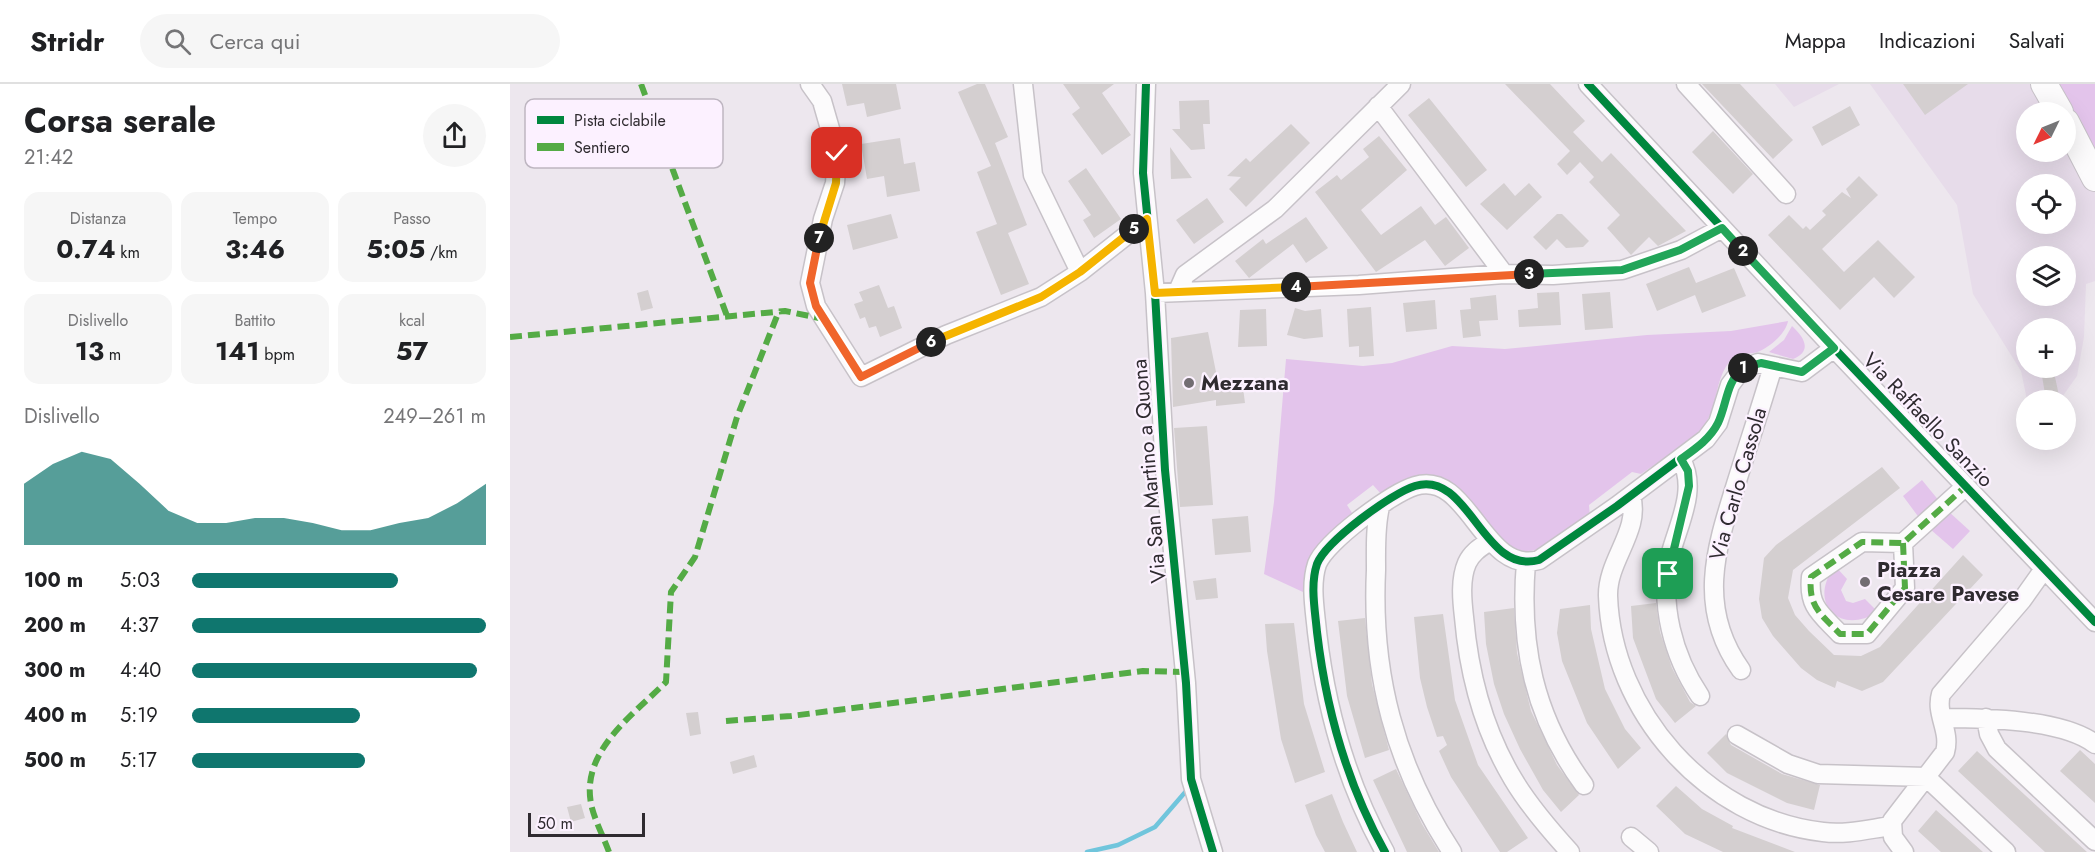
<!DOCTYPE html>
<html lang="it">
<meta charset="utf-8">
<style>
body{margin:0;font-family:Jost,sans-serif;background:#f6f6f6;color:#202124;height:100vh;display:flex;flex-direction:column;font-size:22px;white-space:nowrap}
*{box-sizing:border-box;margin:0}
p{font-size:20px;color:#757577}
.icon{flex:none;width:33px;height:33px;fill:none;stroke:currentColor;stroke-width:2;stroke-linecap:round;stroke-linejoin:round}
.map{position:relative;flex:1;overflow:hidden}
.side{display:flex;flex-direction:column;background:#fff;width:510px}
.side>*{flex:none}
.needle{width:39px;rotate:227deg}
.tools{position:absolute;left:1506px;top:18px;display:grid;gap:12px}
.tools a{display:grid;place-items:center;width:60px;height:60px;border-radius:50%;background:#fff;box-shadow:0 6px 24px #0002;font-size:30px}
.scale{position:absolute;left:18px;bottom:15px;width:117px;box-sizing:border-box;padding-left:6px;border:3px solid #2f2b30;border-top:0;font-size:16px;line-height:21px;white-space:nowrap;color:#2f2b30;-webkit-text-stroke:4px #fcf1ff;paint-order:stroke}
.pin{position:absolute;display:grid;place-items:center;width:51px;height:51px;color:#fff;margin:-26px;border-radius:12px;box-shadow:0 3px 9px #0006}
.km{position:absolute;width:30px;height:30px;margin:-15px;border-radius:50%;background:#222;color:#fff;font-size:16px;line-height:30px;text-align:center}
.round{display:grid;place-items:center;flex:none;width:63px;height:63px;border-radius:32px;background:#f6f6f6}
.overview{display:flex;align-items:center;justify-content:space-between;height:102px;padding:0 24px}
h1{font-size:33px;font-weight:700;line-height:45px}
.metrics{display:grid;grid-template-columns:repeat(3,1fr);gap:9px;height:102px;padding:6px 24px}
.metrics div{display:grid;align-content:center;border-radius:15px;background:#f6f6f6;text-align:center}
.metrics b{font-size:26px;font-weight:700}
.metrics small{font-size:16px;font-weight:400}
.metrics p{font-size:16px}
.chart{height:168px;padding:12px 24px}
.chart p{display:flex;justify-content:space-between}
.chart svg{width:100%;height:108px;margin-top:6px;fill:#0f766e;opacity:.7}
ul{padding:0 24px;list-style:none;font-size:20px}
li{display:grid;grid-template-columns:96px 72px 1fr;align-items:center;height:45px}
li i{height:15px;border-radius:8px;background:#0f766e}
header{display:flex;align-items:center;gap:36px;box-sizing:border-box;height:84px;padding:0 30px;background:#fff;border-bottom:2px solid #e0e0e0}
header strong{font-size:28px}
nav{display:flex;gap:33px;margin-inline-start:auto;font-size:21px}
.search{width:420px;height:54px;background:#f6f6f6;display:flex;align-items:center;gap:15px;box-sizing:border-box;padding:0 21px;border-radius:33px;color:#757577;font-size:22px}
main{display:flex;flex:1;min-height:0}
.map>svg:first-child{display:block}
</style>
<header>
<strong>Stridr</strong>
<div class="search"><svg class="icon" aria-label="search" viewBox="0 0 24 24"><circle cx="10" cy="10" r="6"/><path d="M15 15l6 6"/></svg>Cerca qui</div>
<nav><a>Mappa</a><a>Indicazioni</a><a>Salvati</a></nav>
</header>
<main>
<section class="side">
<div class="overview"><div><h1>Corsa serale</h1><p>21:42</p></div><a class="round"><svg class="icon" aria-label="share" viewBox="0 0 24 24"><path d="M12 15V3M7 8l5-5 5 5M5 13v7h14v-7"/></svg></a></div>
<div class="metrics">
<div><p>Distanza</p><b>0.74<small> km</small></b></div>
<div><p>Tempo</p><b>3:46</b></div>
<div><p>Passo</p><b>5:05<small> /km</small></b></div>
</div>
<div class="metrics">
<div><p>Dislivello</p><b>13<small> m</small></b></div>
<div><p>Battito</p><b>141<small> bpm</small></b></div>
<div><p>kcal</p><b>57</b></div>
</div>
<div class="chart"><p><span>Dislivello</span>249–261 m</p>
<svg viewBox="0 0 160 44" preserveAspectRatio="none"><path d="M0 44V19L10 11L20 6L30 9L40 19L50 30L60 35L70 35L80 33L90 33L100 35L110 38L120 38L130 35L140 33L150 27L160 19V44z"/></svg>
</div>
<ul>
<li><b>100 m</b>5:03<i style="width:70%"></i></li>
<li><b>200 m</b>4:37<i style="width:100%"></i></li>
<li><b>300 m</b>4:40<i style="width:97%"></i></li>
<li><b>400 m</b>5:19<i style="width:57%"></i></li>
<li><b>500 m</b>5:17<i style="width:59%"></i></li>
</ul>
</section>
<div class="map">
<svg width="1585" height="768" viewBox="0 0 1585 768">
<rect width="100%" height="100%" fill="#ede7ee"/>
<!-- built -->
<path fill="#e7dcea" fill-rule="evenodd" d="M1265 0H1329L1284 23Z
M1360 0H1585V197L1576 200 1574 253 1567 292 1550 316H1517L1511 287 1463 210 1447 121ZM1516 28H1556V68H1516ZM1516 100H1556V140H1516ZM1516 172H1556V212H1516ZM1516 244H1556V284H1516Z"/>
<!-- green -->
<path fill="#e3c4eb" d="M1543 0H1585V77Z
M1278 237C1276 249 1261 262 1250 267 1240 272 1230 266 1220 277 1206 294 1208 315 1199 333 1187 357 1152 375 1131 390L1122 388 1079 421 1080 433C1053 451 1031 477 997 463 962 421 932 363 872 411L863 401 837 421 844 432C811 456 799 465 793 508L754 490 764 418 776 275 853 282 882 279 942 262 995 265 1137 251 1221 247Z
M1282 242C1294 253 1303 267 1283 275L1259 268 1274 256Z
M1412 396 1430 418 1410 435 1393 412Z
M1438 427 1460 447 1443 465 1420 445Z
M1325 482 1337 495 1331 506 1336 517 1343 519 1355 515 1368 528C1329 552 1297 519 1325 482Z"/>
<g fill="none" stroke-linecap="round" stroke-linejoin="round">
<!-- stream -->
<path stroke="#70c5dc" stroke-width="4.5" d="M577 768 608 761 645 743 677 706"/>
</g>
<!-- building -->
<path fill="#d4cfd0" d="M332 0H386L391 25 357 33 354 19 337 22Z
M467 0H475L498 53 485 59 517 141 498 149 519 200 491 211 466 148 487 140 467 88 481 82 448 8Z
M553 0H604L592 9 621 51 592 71 562 30 570 24Z
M995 0H1040L1075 37 1063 48 1092 78 1101 69 1176 147 1148 162 1139 153 1121 171 1097 144 1110 131 1079 98 1084 93 1070 78 1057 91 1047 80 1060 67Z
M1192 0H1230L1283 56 1263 75Z
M1393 0H1458L1415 31Z
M919 14 977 86 956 103 898 31Z
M699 16 700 40H693L695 65 681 66 662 45H670L669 17Z
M1340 22 1350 41 1312 62 1302 43Z
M781 40 800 59 736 123 719 105 731 93 717 92 736 74 740 78Z
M1203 47 1243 90 1223 110 1182 68Z
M869 52 897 86 851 126 871 151 911 122 925 141 936 133 959 164 935 182 915 156 866 188 805 108 827 91 831 96 859 73 853 65Z
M390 54 394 80 405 78 410 107 377 113 374 92 357 95 351 60Z
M660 63 682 94 661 95Z
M576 84 611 135 584 154 573 136 581 131 558 97Z
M1349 92 1368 111 1312 165 1334 188 1368 156 1405 193 1384 214 1364 193 1330 226 1258 151 1279 131 1293 145 1296 142 1300 146 1316 131 1312 127 1332 108 1341 114 1336 105Z
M994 99 1005 112 1019 99 1032 113 997 146 970 120Z
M697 114 714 138 684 160 666 136Z
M381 130 388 154 343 166 337 141Z
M1047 130H1052L1079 157 1073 163 1056 164 1047 155 1036 166 1023 153Z
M796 133 818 164 796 179 783 160 739 194 725 177 753 155 756 160Z
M1179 183 1186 199 1224 184 1236 212 1192 229 1185 211 1147 227 1136 200Z
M369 201 378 224 384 222 392 244 370 253 366 242 359 244 355 233 350 235 344 220 353 217 349 208Z
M138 206 143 224 131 227 127 209Z
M1049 208 1051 241 1009 243 1008 226 1028 224 1027 209Z
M1100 208 1103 244 1075 246 1072 210Z
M986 211 988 236 969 237 971 252 953 254 950 226 961 225 960 214Z
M925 216 927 245 896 248 893 219Z
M861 223 864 272 849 273V262L839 263 837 225Z
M785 224 795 227 811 225 813 253 794 255 777 251Z
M756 225 757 262 728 263 730 226Z
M698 248 708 298 732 296 735 319 706 322V316L663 323 661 254Z
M1543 284 1550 316H1536L1531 286Z
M697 342 703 421 670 423 664 344Z
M1372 383 1390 404 1283 486 1278 514 1285 531 1299 547 1324 571 1351 572 1370 563 1453 471 1473 491 1373 598 1352 607 1327 597 1325 604 1307 596 1291 584 1263 552 1252 534 1249 515 1254 474 1266 461Z
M738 432 741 468 705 471 702 435Z
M706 494 708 514 686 516 683 497Z
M1146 519 1150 548 1162 584 1180 618 1186 622 1165 639 1146 615 1123 554 1121 522Z
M1080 521 1081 545 1095 605 1115 645 1131 664 1108 685 1077 639 1052 577 1047 549 1050 525Z
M1004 524 1007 569 1021 627 1047 681 1069 711 1051 728 1033 706 1010 665 994 630 984 600 976 560 974 528Z
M933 530 945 616 968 681 1018 754 997 768H990L941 693 929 667 937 661 933 652 927 653 917 623 910 594 904 533Z
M855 534 862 600 879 666 855 674 837 612 828 537Z
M784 539 794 620 815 688 785 699 771 655 757 567 755 540Z
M188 628 191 650 180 652 176 629Z
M1216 650 1221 661 1272 690 1310 701 1304 726 1277 719 1217 689 1197 669Z
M1570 666 1585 680V719L1550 687Z
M1467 667 1577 768H1535L1448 687Z
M244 671 247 683 223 690 220 678Z
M886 685 912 740 929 768H897L863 696Z
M1166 702 1192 725 1223 742 1222 744 1285 768H1213L1175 750 1146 722Z
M822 710 833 738 847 768H815L806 751 795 721Z
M71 720 75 734 61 738 57 723Z
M1426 726 1473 768H1431L1408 747Z"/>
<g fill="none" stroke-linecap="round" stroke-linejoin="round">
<!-- street casing -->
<g stroke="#c7c2c8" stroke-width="21">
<path id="street" d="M300 0 312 17 327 69 325 99 313 135 300 199 306 222 351 293 436 251 531 213 570 188 637 135
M513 0 523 91 570 188
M636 0 633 89 645 209 655 386 676 599 681 695 703 768
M1078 0 1324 264 1585 538
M1176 0 1276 110
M868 22 994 190
M668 207 675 191 765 125 891 0
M645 209 849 201 994 190 1043 191 1112 186 1171 166 1212 144
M1171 375C1188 406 1168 440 1160 472 1149 520 1163 572 1190 612
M1121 412C1131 447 1097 476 1098 512 1102 627 1196 735 1313 748 1336 751 1359 745 1381 742
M870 423C865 443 866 466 866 486 861 590 885 681 942 768
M980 457C971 463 962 468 957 479 950 495 952 516 954 533 959 591 973 645 1003 695 1019 722 1039 745 1060 768
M1393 459 1395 504 1357 550H1330C1311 530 1298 523 1301 493L1352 458 1393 459 1456 402
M1016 478C1009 561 1024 633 1074 701
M1231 586C1186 523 1206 464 1227 397 1239 358 1252 320 1263 282
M1432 634C1474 634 1552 635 1585 660
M1476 634 1479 650 1487 665 1585 757
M1227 651 1278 680 1308 690 1416 693 1496 768
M1121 753 1139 768
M875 768C837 700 816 625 807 548 805 526 800 501 807 480 816 457 882 409 905 402 959 385 973 492 1029 476L1107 422 1196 355 1208 339 1220 301 1232 285 1248 279 1292 288 1324 264
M1394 768 1383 753 1382 737 1435 668C1441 647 1425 630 1431 610L1512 516 1534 485"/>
</g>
<!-- secondary casing -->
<g stroke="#c7c2c8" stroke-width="28">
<path id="secondary" d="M1534 0 1550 28
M1556 38 1585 94"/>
</g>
<!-- street -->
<use href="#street" stroke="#fcfbfc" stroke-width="18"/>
<!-- secondary -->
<use href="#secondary" stroke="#fcfbfc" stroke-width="26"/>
<!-- quiet -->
<path stroke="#54ab45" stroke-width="6" stroke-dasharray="12 6" stroke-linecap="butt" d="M131 0 217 232
M0 253 275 227 314 235
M1393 459 1395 504 1357 550H1330C1311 530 1298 523 1301 493L1352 458 1393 459 1456 402
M216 637 281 632 633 587 675 588
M99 768C94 754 86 739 82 724 68 669 122 632 156 598L161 508 185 473 227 333 269 227"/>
<!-- cycleway casing -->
<g stroke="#fcf1ff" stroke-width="11">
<path id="cycleway" d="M636 0 633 89 645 209 655 386 676 599 681 695 703 768
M1078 0 1324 264 1585 538
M875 768C837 700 816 625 807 548 805 526 800 501 807 480 816 457 882 409 905 402 959 385 973 492 1029 476L1107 422 1196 355 1208 339 1220 301 1232 285 1248 279 1292 288 1324 264"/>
</g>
<!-- cycleway -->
<use href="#cycleway" stroke="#00873e" stroke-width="8"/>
</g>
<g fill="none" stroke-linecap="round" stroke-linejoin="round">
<!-- split-1 casing -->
<g stroke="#fff" stroke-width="12">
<path id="split-1" d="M1158 490 1179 402 1178 387 1171 375C1185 365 1200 355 1208 339 1217 320 1216 298 1233 284"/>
</g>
<!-- split-2 casing -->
<g stroke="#fff" stroke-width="12">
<path id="split-2" d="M1233 167 1324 264 1292 288 1251 279 1233 284"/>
</g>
<!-- split-3 casing -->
<g stroke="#fff" stroke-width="12">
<path id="split-3" d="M1019 190 1112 186 1170 166 1212 144 1233 167"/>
</g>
<!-- split-4 casing -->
<g stroke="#fff" stroke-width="12">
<path id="split-4" d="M786 203 1019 190"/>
</g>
<!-- split-5 casing -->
<g stroke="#fff" stroke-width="12">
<path id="split-5" d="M624 145 637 135 645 209 786 203"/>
</g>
<!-- split-6 casing -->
<g stroke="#fff" stroke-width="12">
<path id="split-6" d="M421 258 531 213 570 188 624 145"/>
</g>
<!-- split-7 casing -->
<g stroke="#fff" stroke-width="12">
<path id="split-7" d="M309 154 300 199 306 222 351 293 421 258"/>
</g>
<!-- split-8 casing -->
<g stroke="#fff" stroke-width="12">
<path id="split-8" d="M309 154 326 99 327 69"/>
</g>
<!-- split-1 -->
<use href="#split-1" stroke="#22a559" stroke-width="8"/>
<!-- split-2 -->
<use href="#split-2" stroke="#22a559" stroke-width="8"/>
<!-- split-3 -->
<use href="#split-3" stroke="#22a559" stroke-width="8"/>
<!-- split-4 -->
<use href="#split-4" stroke="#f0652b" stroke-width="8"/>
<!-- split-5 -->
<use href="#split-5" stroke="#f5b400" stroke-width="8"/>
<!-- split-6 -->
<use href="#split-6" stroke="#f5b400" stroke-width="8"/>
<!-- split-7 -->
<use href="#split-7" stroke="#f0652b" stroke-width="8"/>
<!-- split-8 -->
<use href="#split-8" stroke="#f5b400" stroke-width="8"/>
</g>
<!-- markers -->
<g fill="#726d72" stroke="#fcf1ff" stroke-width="2">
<circle cx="679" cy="299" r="6"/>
<circle cx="1355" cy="498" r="6"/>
</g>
<g text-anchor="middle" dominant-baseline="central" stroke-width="4.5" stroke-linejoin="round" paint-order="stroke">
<!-- poi labels -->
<g font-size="21" font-weight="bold" fill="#2f2b30" stroke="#fcf1ff" text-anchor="start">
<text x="691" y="299">Mezzana</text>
<text x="1367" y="486">Piazza<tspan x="1367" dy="24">Cesare Pavese</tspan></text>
</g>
<!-- street labels -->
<g font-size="21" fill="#2f2b30" stroke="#fcf1ff">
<text transform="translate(1418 336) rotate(46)">Via Raffaello Sanzio</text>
<text transform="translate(639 387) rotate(-95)">Via San Martino a Quona</text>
<text transform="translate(1228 400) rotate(-74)">Via Carlo Cassola</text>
</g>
</g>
<!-- legend -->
<rect x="15" y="15" width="198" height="69" rx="9" fill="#fcf1ff" stroke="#beb6c1" stroke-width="1.5"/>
<rect x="27" y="32" width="27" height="8" fill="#00873e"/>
<rect x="27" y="59" width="27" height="8" fill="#54ab45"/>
<g font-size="16" fill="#2f2b30">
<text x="64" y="42">Pista ciclabile</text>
<text x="64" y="69">Sentiero</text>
</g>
</svg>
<div class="tools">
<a><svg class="needle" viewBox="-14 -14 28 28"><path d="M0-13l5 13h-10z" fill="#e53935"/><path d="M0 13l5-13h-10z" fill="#757577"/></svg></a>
<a><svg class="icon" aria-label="locate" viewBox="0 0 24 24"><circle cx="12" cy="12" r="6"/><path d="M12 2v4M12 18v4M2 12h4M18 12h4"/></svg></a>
<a><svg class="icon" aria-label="layers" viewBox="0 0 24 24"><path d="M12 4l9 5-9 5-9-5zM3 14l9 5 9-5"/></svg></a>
<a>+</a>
<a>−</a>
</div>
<div class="scale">50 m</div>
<div class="pin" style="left:1158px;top:490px;background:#1e9e55"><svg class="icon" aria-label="arrive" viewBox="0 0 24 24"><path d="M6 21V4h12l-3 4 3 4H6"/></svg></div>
<div class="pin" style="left:327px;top:69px;background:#d93025"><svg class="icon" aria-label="check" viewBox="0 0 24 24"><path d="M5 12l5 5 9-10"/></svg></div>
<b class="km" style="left:1233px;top:284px">1</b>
<b class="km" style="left:1233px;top:167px">2</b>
<b class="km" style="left:1019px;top:190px">3</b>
<b class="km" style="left:786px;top:203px">4</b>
<b class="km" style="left:624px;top:145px">5</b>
<b class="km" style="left:421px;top:258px">6</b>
<b class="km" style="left:309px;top:154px">7</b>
</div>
</main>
